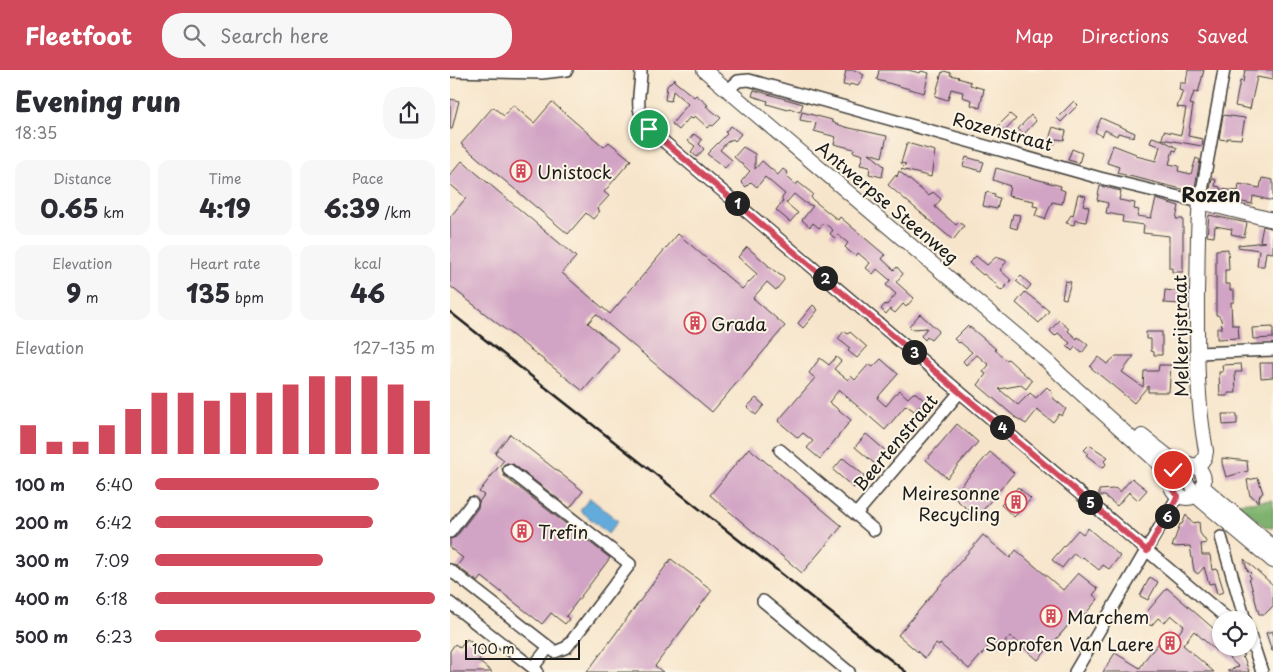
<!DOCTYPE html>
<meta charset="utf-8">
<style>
body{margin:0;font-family:"Playpen Sans",sans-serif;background:#f7f7f7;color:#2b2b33;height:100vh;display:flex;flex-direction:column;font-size:19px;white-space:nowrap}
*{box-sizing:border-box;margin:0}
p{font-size:16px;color:#7c7c81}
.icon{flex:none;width:28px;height:28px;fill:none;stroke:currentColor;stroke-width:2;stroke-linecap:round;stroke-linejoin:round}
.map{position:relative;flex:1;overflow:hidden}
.panel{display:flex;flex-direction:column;background:#fff;width:450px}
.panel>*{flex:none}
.controls{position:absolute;left:762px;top:541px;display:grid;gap:10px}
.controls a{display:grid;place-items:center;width:45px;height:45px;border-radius:50%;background:#fff;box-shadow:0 1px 4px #0004;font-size:25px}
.scale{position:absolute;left:15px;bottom:12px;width:115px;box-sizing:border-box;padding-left:5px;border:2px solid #1c1c1c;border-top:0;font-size:14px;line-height:18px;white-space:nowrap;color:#1c1c1c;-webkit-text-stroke:4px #fcf5e5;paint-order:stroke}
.pin{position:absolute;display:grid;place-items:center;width:42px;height:42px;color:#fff;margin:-21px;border:2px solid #fff;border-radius:50%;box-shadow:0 1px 5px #0007}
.km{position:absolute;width:25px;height:25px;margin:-12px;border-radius:50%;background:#222;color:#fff;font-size:14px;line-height:25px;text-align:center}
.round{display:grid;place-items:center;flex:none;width:52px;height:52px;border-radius:20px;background:#f7f7f7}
.overview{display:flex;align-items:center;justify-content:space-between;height:85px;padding:0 15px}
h1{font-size:28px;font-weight:800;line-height:38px}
.figures{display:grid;grid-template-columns:repeat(3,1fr);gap:8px;height:85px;padding:5px 15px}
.figures div{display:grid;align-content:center;border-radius:12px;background:#f7f7f7;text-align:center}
.figures b{font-size:25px;font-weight:800}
.figures small{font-size:14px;font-weight:400}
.figures p{font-size:14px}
.chart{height:140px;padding:10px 15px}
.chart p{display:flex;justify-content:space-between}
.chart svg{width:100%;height:90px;margin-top:5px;stroke:#d1495b;stroke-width:6}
ul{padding:0 15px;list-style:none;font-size:16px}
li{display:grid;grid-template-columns:80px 60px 1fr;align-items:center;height:38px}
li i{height:12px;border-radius:6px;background:#d1495b}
header{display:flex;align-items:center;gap:30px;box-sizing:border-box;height:70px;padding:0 25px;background:#d1495b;color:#fff}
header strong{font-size:24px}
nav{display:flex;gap:28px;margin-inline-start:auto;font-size:18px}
.search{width:350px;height:45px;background:#f7f7f7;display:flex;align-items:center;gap:12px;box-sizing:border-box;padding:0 18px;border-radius:20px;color:#7c7c81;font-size:19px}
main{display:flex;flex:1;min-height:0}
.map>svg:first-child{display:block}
</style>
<header>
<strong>Fleetfoot</strong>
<div class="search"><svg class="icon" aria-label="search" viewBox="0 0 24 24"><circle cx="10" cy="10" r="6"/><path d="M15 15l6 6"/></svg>Search here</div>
<nav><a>Map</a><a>Directions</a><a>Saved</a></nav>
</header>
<main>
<section class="panel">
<div class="overview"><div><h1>Evening run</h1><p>18:35</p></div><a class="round"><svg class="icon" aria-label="share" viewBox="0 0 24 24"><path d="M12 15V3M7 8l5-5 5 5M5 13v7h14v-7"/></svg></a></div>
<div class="figures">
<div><p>Distance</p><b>0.65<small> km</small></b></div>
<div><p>Time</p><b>4:19</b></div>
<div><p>Pace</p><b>6:39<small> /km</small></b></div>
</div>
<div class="figures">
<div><p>Elevation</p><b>9<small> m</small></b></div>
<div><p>Heart rate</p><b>135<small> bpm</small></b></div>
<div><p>kcal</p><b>46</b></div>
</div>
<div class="chart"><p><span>Elevation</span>127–135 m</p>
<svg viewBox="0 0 160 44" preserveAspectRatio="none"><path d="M5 44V30M15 44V38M25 44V38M35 44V30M45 44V22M55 44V14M65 44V14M75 44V18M85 44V14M95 44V14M105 44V10M115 44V6M125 44V6M135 44V6M145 44V10M155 44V18"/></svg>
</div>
<ul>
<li><b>100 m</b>6:40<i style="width:80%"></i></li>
<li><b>200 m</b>6:42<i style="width:78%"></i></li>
<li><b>300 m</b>7:09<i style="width:60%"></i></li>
<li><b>400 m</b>6:18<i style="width:100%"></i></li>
<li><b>500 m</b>6:23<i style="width:95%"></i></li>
</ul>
</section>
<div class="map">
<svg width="823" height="602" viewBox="0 0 823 602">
<rect width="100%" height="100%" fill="#fcf5e5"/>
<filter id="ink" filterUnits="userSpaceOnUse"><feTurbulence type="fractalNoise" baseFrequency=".02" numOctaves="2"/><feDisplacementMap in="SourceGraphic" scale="10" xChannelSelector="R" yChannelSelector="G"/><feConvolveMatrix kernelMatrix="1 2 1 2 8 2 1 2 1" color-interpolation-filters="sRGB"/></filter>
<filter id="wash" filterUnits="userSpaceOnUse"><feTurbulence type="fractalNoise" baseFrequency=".0096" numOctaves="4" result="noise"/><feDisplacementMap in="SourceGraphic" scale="20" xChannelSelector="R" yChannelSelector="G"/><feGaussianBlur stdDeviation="1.12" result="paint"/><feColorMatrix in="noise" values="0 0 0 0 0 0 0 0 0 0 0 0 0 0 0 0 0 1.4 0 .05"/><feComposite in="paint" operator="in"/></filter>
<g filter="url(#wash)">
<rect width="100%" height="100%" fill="#f7e5cb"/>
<!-- forest -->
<path fill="#7eb26e" stroke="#4d6745" d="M823 430V458L815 457 788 433Z"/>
<!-- water -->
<path fill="#62abda" stroke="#3f647b" d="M140 428 168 451 158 464 130 440Z"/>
<g id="blocks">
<!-- building -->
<path fill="#d1a3c4" d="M396 0H404L414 5 408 16 400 14 399 16 393 15Z
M429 0H458L470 3 471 1 479 3 474 23 427 10Z
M738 0H754L748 23 744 22 740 34 743 35 738 66 753 69 752 76 712 69 714 61 731 65 736 38 727 37 733 21 729 20 730 13H736Z
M795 0H823V10L807 7 800 39 785 36 790 11 793 12Z
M494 1 501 3 500 5 509 7 508 8 521 12 520 15 534 19 530 38 521 35 522 30 512 27 513 22 501 19 498 30 485 26 492 2 493 3Z
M225 8 224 11 244 27 246 25 258 35 256 36 271 48 263 56 261 55 258 58 245 46 242 49 240 47 229 60 222 54 238 34 223 21 221 31 215 30 217 16Z
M304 20 353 34 350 42 339 38 338 40 317 34 318 31 302 26Z
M0 29 9 31 2 59H0Z
M624 31 628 35 611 52 607 48Z
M102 32 154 77 159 72 181 90 154 122 159 126 147 139 150 141 143 149 136 143 118 164 11 74 43 37 54 46 63 35 84 53Z
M352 42 382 50V52L395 57 437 66 432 87 419 83 434 96 432 107 419 104 420 97 410 95 413 85 403 82 404 79 384 74 386 67 364 61 366 53 350 50Z
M560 44 566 49 554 62 548 56Z
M581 45 586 51 574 64 568 59Z
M773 45 795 48 791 69 777 68V70L769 69Z
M651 48 685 63 684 67 668 63 667 66 655 60 652 66 645 62Z
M281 56 291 64 285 71 283 69 277 72 270 80 282 90 275 98 257 84 277 64 275 62Z
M603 57 616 61 614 70 606 69 605 74 598 72Z
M244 64 252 70 249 74 254 79 247 87 241 82 245 76 238 71Z
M702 67 712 70 727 78 726 81 723 80 719 94 729 96 728 101 741 104 746 88 750 90 744 122 667 103 669 97 657 93 663 75 686 84V86L706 91 710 76 700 73Z
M457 73 485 81 481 107 451 99 456 94 451 93Z
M293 77 305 84V99L312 91 328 105 333 99 338 103 336 106 346 115 348 112 363 124 361 127 363 130 388 150 390 147 435 185 432 189 444 200 447 197 453 204 446 212 464 228 456 237 453 234 445 243 440 239 436 244 431 239 435 234 437 235 446 224 436 215 440 210 427 199 423 204 416 198 420 193 408 183 406 186 400 182 395 177 398 173 388 165 385 168 380 164 383 160 374 153 369 158 363 153 360 157 352 150 363 136 355 133 344 124 336 133 348 143 340 152 326 140 333 131 331 129 335 124 315 107 307 117 301 112 296 117 291 112 300 101 284 87Z
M622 79 632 83 629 93 618 90Z
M516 87 534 92 531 101 513 96Z
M12 91 126 187 112 203 160 244 228 164 292 219 307 204 288 187 297 177 318 195V196L334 208V210L326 220 317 212 303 228 335 256 262 342 146 244 138 253 169 279 133 321 0 216V147L16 128 0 114V105Z
M546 98 611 116 610 119 615 121 612 134 602 132 595 149 585 146 588 137 583 136 584 131 558 126 560 116 543 110Z
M449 101 479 126 483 122 491 129 485 137 506 155 509 152 514 156 503 170 438 115 446 105 447 107Z
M812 108 823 110V131L803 126 802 134 759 125 762 109 766 110 765 116 770 117V119L788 121 789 114 810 118Z
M650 116 671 121 669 130 685 133 684 139 689 140 687 146 701 148 706 129 729 136 726 149H733V202H722V198H719V166L693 163 694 155 672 152 673 146 656 143 658 133 647 130Z
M536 122 545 124 544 127 550 128 547 139 533 136Z
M628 124 636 126 633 135 639 137 636 152 625 150 624 155 616 153 621 145 623 146Z
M563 144 570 145 567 159 560 157Z
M759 145 797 153 794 167 781 164 782 159 765 156 764 167 757 166Z
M813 156 823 159V183L816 182 814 196H807L809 180 788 177V175L815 172 810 171Z
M778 179 779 200H775V214H780V220H784V232H781L782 255H788L789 268 767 269V258H772L771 249 768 245H766V180Z
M526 186 537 195 546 187 557 191 550 200 561 210 552 221 546 216 547 215 534 204 533 205 519 193Z
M571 206 581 215 577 220 566 211Z
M615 211 621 212 616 229 612 228Z
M715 220 733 222V234L714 233Z
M575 222 599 241 589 253 566 233Z
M363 235 368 240 353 258 348 253Z
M470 244 489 261 481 270 477 267 475 270 471 266 477 258 462 259 459 256Z
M609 250 619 259 618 261 627 269 628 267 638 275 632 283 625 277 622 281 617 276 620 273 608 263 605 266 600 261Z
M517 256 520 258V257L546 279 545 280 556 290 558 289 582 311 576 319 571 315 549 319 568 335 580 323 586 328 597 317 602 322 603 328 616 339 611 346 609 344 603 352 587 340 576 354 565 347 528 315 536 304 533 302 539 295 527 285 516 295 513 291 522 282 510 272 509 273 504 269Z
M823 257V268L803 269 802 258Z
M394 261 398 264 400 262 417 277 407 288 398 281 400 278 388 269Z
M696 262H712V285H704V282L701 281V269H696Z
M666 286H684L672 302 693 317 694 301H708L709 295H721L719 322H698V316L684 333 640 297 648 287 657 294Z
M386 287 391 291 384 299 398 310 401 306 405 310 419 294 423 297 431 289 448 304 427 328 436 336 449 320 458 328 463 323H466L477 333 473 337 469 336 464 341 456 335 435 360 389 320 379 332 401 350 370 389 357 378 363 371 353 363 348 368 328 351 365 308 359 303 370 288 379 295Z
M810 293H823V307L811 308Z
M791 294 792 302H785L786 323H778V326H770L769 302H773L772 295Z
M306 328 314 335 306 345 297 337Z
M772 344H787V354L773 355Z
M507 354 528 372 497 408 476 390Z
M60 364 133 421 120 438 63 394 57 393 53 395 52 399 54 406 160 488 116 546 119 549 115 554 101 543 92 554 32 507 28 512 7 496 13 488 0 478V469L6 467 28 438 29 432 34 425 29 422 54 390 45 383Z
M416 364 436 381 425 394 405 377Z
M639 375 658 387 654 391 656 394 653 398 636 385 638 383 634 380Z
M299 378 392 456 352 503 260 425Z
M540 382 564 403 527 447 502 426Z
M393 388 415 406 404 418 383 400Z
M772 388 797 391 798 401 776 407 772 393Z
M682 408 697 420 688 430 679 422 667 436 655 426H649V420L664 419 665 418 670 422Z
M808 408 813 423 810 425 808 432 802 426H800L797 410Z
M568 417 581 429 564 447 551 435Z
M736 445 742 453 749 452 750 463 757 473 751 474 752 485H760L762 500 767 499 774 522 767 524 764 513 759 514 754 497 748 504 744 501 740 476 722 477 730 454H732Z
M638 458 670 486 659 499 653 495 649 500 633 487 631 489 624 483 612 498 602 490 628 460 633 464Z
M533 465 560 488 566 480 613 520 628 503 648 519 643 525 648 529 632 548 628 544 588 590 560 566 550 577 543 571 519 599 490 574 489 576 486 574 475 588 448 565Z
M221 489 262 520 205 596 213 602H137Z
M794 489 823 515V536L815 544H809L800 511 799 510 801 507 799 505 801 503 797 500Z
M700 507 708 512 698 530 690 526Z
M717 518 771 565V578H784L794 585 792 587 795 590 799 602H778V600L789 597 768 578 766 581 744 561 733 575 764 602H653L665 583 690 598 697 587 718 562 725 568 734 556 721 545 714 553 708 548 701 556 696 551 700 547 696 543Z
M823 561V581H822L816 563Z
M17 569 35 582 28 591 42 602H0V581L5 574 10 578Z"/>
</g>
</g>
<g filter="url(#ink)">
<use href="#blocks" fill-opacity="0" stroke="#3d3a36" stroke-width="1"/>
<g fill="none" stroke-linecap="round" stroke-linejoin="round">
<!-- minor casing -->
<g stroke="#3d3a36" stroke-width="14">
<path id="minor" d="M191 0C191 25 182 37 199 59L779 550
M0 1 92 3 117 0
M278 20 288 11 299 10 650 108 750 132 774 0
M747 283 823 280
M330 380 424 460
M727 396 747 425
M59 400 180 494 117 577 105 582 99 577 83 597
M406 444 510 322
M0 462 22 433
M771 467 795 550
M0 500 99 577
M313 531 399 602
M0 533 87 601
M799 562 812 602
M625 602 728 426"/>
</g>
<!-- major casing -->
<g stroke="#3d3a36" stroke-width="16">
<path id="major" d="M254 0 598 292 612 306 721 404
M692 366 729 395
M720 411a17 17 0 1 1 34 0a17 17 0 1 1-34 0Z
M748 397 755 387 756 381C746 328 747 275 747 221 748 191 747 161 750 132L823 150
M753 417 823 477
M746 426 823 491"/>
</g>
<!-- minor -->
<use href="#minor" stroke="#fff" stroke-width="11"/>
<!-- major -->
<use href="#major" stroke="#fff" stroke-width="14"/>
<!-- rail -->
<path stroke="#1c1c1c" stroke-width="2.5" d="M0 242 456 602"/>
</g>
</g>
<g fill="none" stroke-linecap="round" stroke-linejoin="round" filter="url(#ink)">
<!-- route casing -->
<g stroke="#fff" stroke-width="10">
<path id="route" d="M199 59 697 481 728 426C720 419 717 410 723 400"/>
</g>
<!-- route -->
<use href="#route" stroke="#d1495b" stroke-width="6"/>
</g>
<!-- icons -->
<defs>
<g id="building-ring" transform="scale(1.125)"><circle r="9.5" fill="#fcf5e5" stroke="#d1495b" stroke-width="1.5"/><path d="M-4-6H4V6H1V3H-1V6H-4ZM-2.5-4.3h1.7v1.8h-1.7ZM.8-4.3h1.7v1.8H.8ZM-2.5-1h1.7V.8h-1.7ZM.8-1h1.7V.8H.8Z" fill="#d1495b"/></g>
</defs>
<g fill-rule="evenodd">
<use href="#building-ring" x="71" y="101"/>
<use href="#building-ring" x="245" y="253"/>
<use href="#building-ring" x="566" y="432"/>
<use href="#building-ring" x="72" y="461"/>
<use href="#building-ring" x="601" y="546"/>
<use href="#building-ring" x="720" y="573"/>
</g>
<g text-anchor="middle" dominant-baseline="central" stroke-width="4" stroke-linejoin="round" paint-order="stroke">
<!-- street labels -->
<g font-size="18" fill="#1c1c1c" stroke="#fcf5e5">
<text transform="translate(553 61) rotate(15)">Rozenstraat</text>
<text transform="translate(438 132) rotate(40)">Antwerpse Steenweg</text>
<text transform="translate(730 266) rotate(-91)">Melkerijstraat</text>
<text transform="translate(445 372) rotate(-50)">Beertenstraat</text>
</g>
<!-- poi labels -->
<g font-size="18" fill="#1c1c1c" stroke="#fcf5e5" text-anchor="start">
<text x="87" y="101">Unistock</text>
<text x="261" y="253">Grada</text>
<text x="550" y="422" text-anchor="end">Meiresonne<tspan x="550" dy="21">Recycling</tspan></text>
<text x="88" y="461">Trefin</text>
<text x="617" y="546">Marchem</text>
<text x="704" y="573" text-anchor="end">Soprofen Van Laere</text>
</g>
<!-- quarter labels -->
<g font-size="20" font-weight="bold" fill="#1c1c1c" stroke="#fcf5e5">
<text x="761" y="124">Rozen</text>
</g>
</g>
</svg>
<div class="controls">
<a><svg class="icon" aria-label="locate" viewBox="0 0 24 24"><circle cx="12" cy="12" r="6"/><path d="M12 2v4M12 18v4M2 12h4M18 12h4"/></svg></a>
</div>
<div class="scale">100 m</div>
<div class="pin" style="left:199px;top:59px;background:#1e9e55"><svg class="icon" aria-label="arrive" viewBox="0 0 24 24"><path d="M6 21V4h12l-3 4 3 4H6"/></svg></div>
<div class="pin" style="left:723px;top:400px;background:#d93025"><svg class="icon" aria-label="check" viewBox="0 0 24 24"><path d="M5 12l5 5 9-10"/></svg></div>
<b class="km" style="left:287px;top:133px">1</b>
<b class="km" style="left:375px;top:208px">2</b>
<b class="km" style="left:464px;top:282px">3</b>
<b class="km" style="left:552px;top:357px">4</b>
<b class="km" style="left:640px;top:432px">5</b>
<b class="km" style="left:717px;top:446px">6</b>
</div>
</main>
